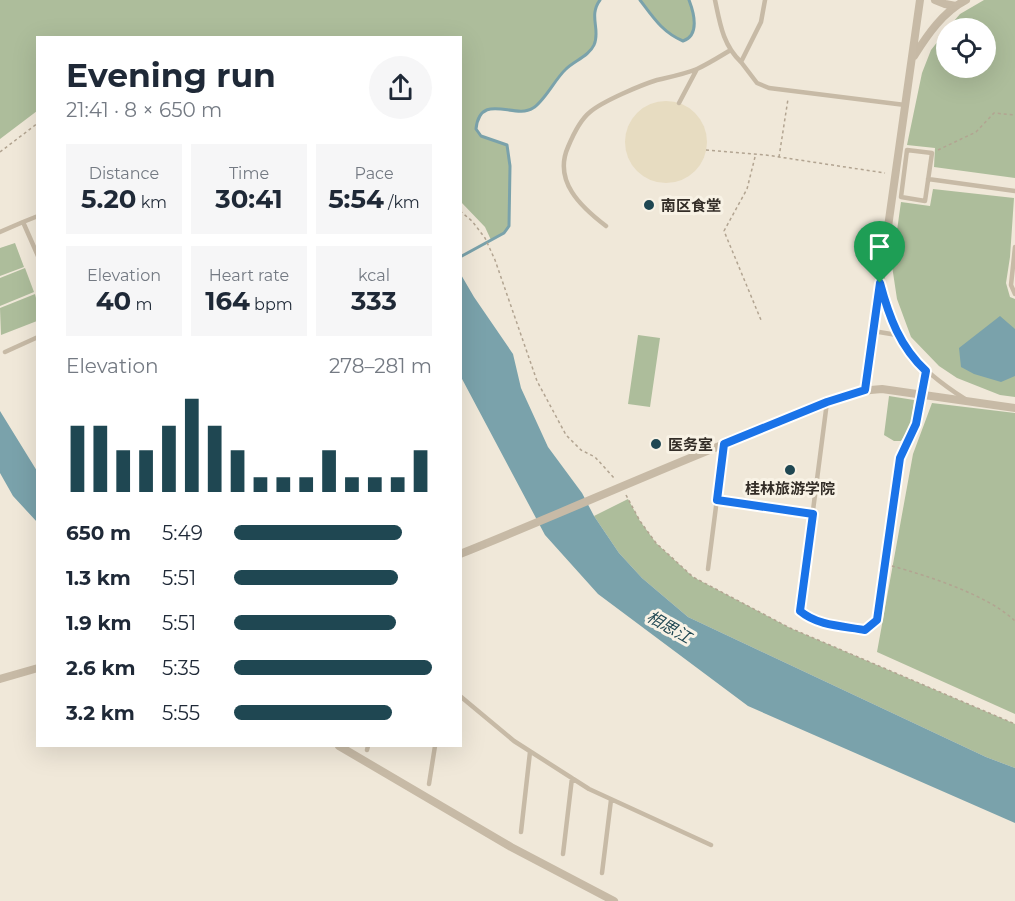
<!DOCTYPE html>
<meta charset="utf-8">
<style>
body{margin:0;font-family:Montserrat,"Noto Sans SC",sans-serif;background:#f6f6f7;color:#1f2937;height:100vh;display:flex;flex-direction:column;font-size:22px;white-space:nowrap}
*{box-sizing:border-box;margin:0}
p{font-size:20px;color:#747a83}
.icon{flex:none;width:33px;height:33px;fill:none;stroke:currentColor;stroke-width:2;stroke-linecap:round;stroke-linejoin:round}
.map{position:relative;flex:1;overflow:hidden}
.drawer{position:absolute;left:36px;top:36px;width:426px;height:711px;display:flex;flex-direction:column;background:#fff;border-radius:0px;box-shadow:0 6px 24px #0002}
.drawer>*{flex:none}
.buttons{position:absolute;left:936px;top:18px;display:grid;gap:12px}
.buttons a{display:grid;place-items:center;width:60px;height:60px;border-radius:50%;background:#fff;box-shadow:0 6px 24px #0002;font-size:30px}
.pin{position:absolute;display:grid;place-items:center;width:51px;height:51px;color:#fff;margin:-62px -26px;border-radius:50% 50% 50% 0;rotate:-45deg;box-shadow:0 0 6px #0007}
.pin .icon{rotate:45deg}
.round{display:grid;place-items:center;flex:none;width:63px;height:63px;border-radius:32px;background:#f6f6f7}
.head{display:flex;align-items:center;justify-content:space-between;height:102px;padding:0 30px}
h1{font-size:33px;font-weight:700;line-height:45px}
.metrics{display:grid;grid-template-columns:repeat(3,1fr);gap:9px;height:102px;padding:6px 30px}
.metrics div{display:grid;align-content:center;border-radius:0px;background:#f6f6f7;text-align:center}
.metrics b{font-size:26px;font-weight:700}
.metrics small{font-size:16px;font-weight:400}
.metrics p{font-size:16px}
.chart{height:168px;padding:12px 30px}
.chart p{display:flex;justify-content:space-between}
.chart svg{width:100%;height:108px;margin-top:6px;stroke:#1f4752;stroke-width:6}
ul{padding:0 30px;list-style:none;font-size:20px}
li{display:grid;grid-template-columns:96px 72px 1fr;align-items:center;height:45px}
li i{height:15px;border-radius:8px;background:#1f4752}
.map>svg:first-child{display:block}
</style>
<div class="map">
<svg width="1015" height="901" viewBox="0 0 1015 901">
<rect width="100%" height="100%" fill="#f0e8d9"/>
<!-- green -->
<path fill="#adbd9b" d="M0 0H600C588 16 601 30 594 45 589 56 574 61 566 69 555 79 544 101 533 108 515 120 480 91 476 129L481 136 506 144 509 150V226L504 233 491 240 485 227 461 202 460 38H38L37 111 0 139Z
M640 0H689C694 13 700 35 683 41 662 32 653 17 640 0Z
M984 0H1015V178L934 167 935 148 907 145 922 73 931 50 946 31V68H986V28H948L960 14Z
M933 189 1014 198 1010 257 1006 283 1010 297 1015 299V397L1000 395 957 378 939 366 911 337 897 299 892 266 901 202 930 206Z
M15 243 24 267 0 276V248Z
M25 268 34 292 0 306V278Z
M35 294 37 302V321L1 335 0 308Z
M638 335 660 338 650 407 628 404Z
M889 396 914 400 911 425 901 441H894L884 435Z
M932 403 1015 413V714L877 652 913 454Z
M628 499 640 521 656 543 693 577 790 628 1015 724V768L986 757 688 617 642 578 619 553 594 516Z"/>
<!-- plaza -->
<path fill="#e7dcc1" d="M625 142a41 41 0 1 1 82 0a41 41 0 1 1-82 0Z"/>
<!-- water -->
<path fill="#7aa2ab" d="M460 273 474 297 513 354 521 388 548 447 582 493 594 516 619 553 642 578 688 617 986 757 1015 768V823L748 706 598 594 545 535 461 377Z
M1000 316 1015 329V376L1001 382 974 374 961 367 959 348Z
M0 411 37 471V522L13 496 0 473Z"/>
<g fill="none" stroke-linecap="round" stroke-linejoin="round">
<!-- stream -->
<path stroke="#7aa2ab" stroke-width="3" d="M640 0C653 17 662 32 683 41 700 35 694 13 689 0
M460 257 504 233 509 226 510 166 507 145 481 136 476 129C480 91 515 120 533 108 544 102 555 79 566 69 574 61 589 56 594 45 601 30 588 16 600 0"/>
<!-- path -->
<path stroke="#b2a491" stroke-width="1.5" stroke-dasharray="3 3" stroke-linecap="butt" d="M706 150 766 155 885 173
M938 150 976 132 994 113 1015 115
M0 152 38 123
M755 157 747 189 724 231 761 320
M779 157 788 99
M460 211 472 221 485 238 495 260 537 381 566 435 581 450 595 457 615 479
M626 495 640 521 656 543 693 577 790 628 1015 724
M892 566C928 576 988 595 1015 621"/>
<!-- lane -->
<path stroke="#c7baa6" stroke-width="4.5" d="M715 0C720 24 723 45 741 62
M765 0 761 22 741 62 757 83 769 88 905 105
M679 103 697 69
M907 150 932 153 925 201 901 197Z
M928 179 1015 191
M23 222 38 216
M606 226C581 207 553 181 568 147 573 135 580 120 590 112 603 101 641 85 657 80 670 77 685 74 697 69 708 64 719 57 729 51
M0 232 23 222 38 256
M1015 247 1011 285 1015 294
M881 288C897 345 915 367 965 399
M873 331 897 335
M5 352 38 337
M827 402 800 611C818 626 843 626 865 630L877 620 900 458 916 424 926 371
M717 500 813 515
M708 569 724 444
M460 696 514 741 589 789 711 845
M367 750 368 746
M429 784 435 746
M521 832 530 752
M563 854 572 778
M602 873 611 800"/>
<!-- street -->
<path stroke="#c7baa6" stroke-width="8" d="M935 0 945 4 956 6
M914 56C928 34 943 12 966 0
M865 390 920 0
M460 554C560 514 657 470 757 431 796 415 839 391 882 389L1015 408
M0 679 38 668
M339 746 511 847 614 901"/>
</g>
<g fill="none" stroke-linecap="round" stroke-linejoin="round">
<!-- route casing -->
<g stroke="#fff" stroke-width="12">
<path id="route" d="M880 283C889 317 900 347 926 371L916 424 900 458 877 620 865 630C842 626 818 626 800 611L813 514 717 500 724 444 827 402 865 390Z"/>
</g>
<!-- route -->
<use href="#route" stroke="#1a73e8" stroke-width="8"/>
</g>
<!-- markers -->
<g fill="#1f4752" stroke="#f8f2e5" stroke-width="2">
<circle cx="649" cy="205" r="6"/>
<circle cx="656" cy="444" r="6"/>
<circle cx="790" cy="470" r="6"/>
</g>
<g text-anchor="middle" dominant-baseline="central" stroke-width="6" stroke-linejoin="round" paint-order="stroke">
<!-- poi labels -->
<g font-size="15" font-weight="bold" fill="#332d27" stroke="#f8f2e5" text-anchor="start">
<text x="661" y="205">南区食堂</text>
<text x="668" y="444">医务室</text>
<text x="790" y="488" text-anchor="middle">桂林旅游学院</text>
</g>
<!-- water labels -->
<g font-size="16" font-style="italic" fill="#1f4752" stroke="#f8f2e5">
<text transform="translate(669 627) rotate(30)">相思江</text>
</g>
</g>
</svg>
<div class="buttons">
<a><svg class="icon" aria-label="locate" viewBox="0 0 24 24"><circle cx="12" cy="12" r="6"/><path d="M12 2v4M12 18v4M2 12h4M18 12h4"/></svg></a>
</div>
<div class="pin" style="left:880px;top:283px;background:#1e9e55"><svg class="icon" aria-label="arrive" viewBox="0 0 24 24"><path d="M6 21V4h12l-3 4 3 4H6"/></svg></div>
<section class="drawer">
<div class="head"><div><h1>Evening run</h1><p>21:41 · 8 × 650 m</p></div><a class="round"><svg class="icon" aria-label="share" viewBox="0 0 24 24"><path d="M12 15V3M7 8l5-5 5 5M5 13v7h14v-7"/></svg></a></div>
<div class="metrics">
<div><p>Distance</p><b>5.20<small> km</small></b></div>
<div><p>Time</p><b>30:41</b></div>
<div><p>Pace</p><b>5:54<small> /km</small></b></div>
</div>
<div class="metrics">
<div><p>Elevation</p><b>40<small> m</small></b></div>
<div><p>Heart rate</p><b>164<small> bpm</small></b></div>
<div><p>kcal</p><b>333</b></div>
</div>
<div class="chart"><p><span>Elevation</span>278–281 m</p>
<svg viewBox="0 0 160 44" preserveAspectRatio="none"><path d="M5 44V17M15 44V17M25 44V27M35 44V27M45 44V17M55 44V6M65 44V17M75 44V27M85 44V38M95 44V38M105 44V38M115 44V27M125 44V38M135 44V38M145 44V38M155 44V27"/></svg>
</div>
<ul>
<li><b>650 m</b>5:49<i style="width:85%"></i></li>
<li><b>1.3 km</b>5:51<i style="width:83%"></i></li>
<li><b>1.9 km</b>5:51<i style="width:82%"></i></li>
<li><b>2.6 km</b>5:35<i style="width:100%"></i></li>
<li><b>3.2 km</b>5:55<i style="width:80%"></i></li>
</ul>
</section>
</div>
